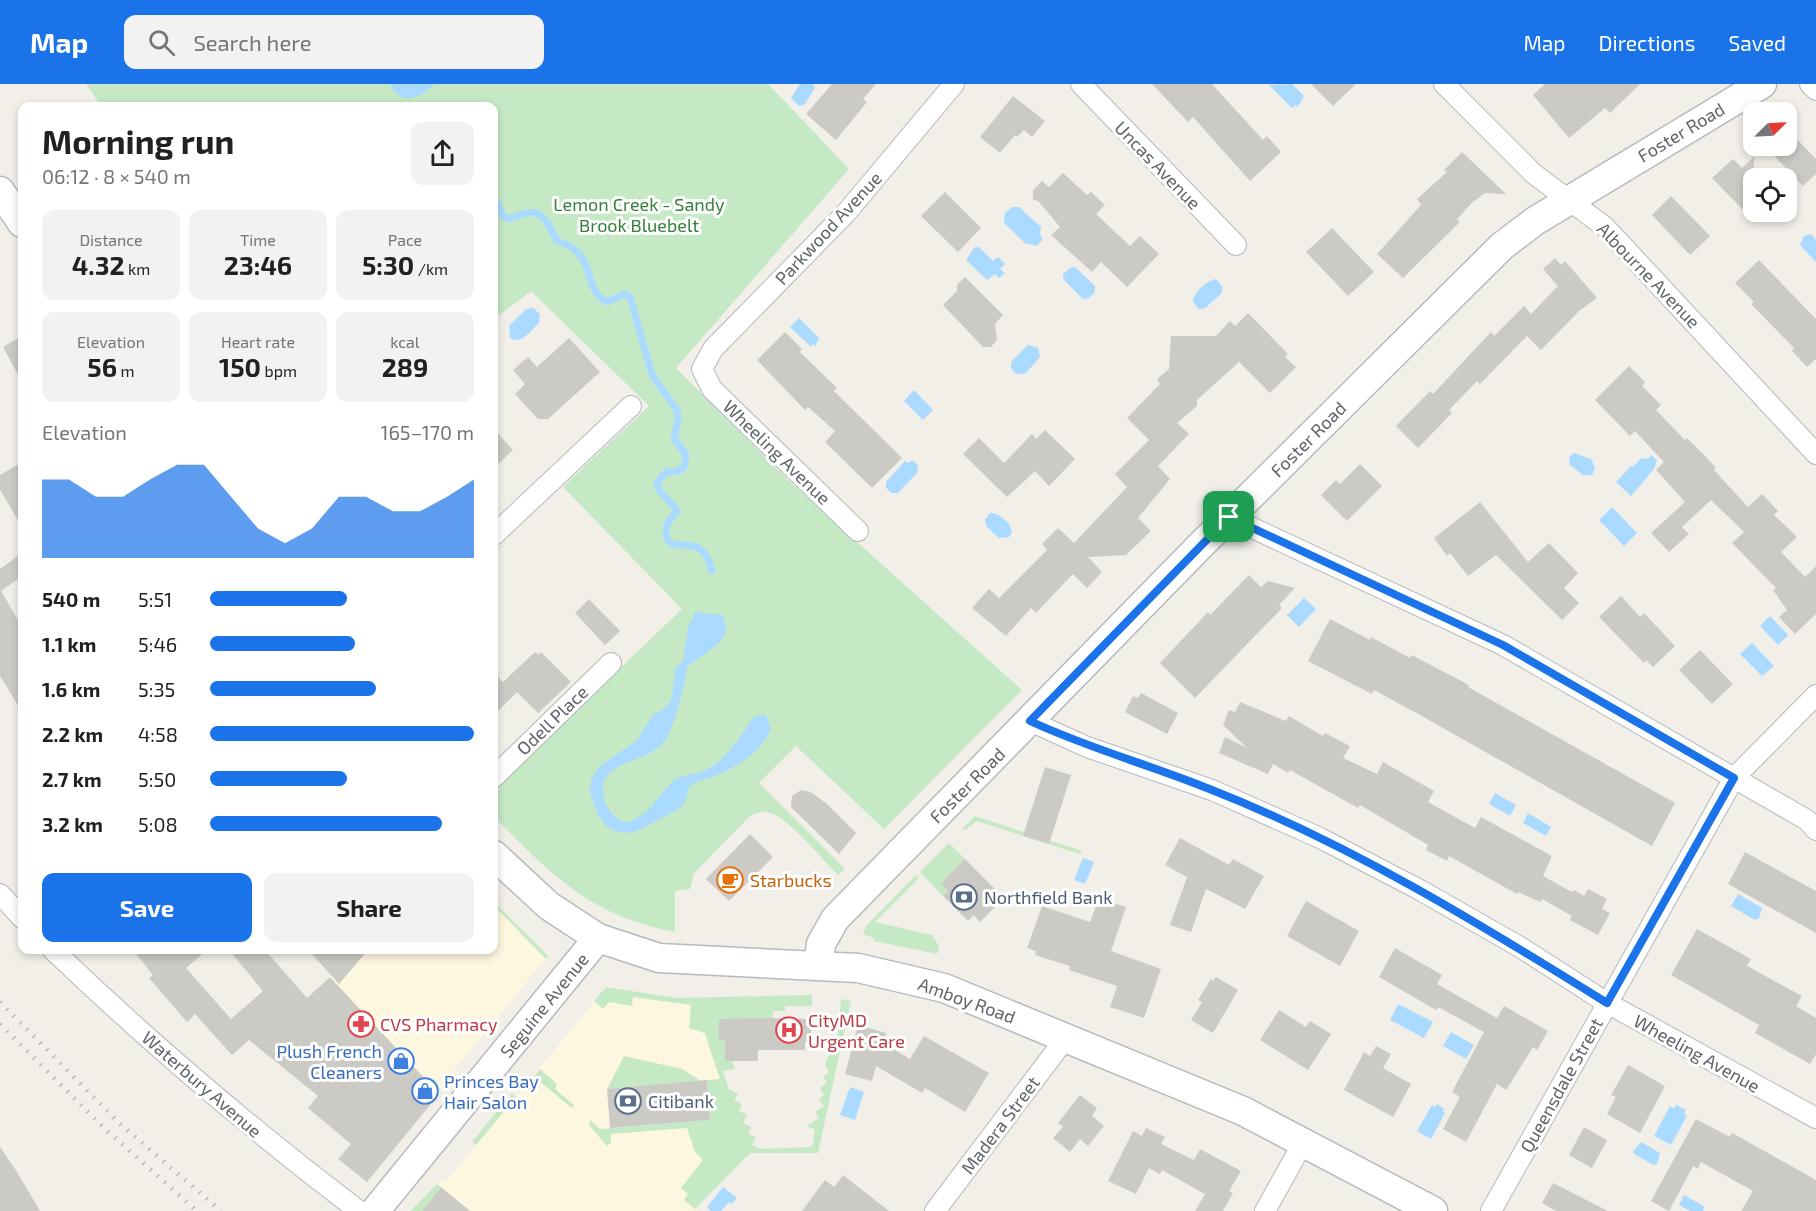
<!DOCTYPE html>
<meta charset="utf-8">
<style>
body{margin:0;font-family:"Exo 2",sans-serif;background:#f2f2f2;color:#202124;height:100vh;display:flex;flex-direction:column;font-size:22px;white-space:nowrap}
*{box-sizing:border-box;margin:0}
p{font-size:20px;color:#757577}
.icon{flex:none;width:33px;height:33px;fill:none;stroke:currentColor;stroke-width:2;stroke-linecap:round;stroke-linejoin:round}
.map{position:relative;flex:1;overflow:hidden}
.sheet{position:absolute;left:18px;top:18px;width:480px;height:852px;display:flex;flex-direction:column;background:#fff;border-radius:12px;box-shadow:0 3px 9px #0003}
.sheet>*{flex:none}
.needle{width:39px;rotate:66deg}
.tools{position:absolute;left:1743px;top:18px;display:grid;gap:12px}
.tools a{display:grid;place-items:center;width:54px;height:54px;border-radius:12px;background:#fff;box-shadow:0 3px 9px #0003;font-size:30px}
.pin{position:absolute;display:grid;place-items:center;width:51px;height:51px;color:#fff;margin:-26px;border-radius:12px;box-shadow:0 3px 9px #0006}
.round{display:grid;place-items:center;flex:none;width:63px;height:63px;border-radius:12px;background:#f2f2f2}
.headline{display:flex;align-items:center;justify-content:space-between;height:102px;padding:0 24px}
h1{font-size:33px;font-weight:700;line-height:45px}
.stats{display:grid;grid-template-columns:repeat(3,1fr);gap:9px;height:102px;padding:6px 24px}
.stats div{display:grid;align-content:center;border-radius:12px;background:#f2f2f2;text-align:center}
.stats b{font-size:26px;font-weight:700}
.stats small{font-size:16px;font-weight:400}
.stats p{font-size:16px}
.chart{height:168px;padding:12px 24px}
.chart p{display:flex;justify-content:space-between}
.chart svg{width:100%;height:108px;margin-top:6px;fill:#1a73e8;opacity:.7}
.primary-button{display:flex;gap:12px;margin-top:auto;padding:12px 24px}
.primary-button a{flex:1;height:69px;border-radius:12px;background:#1a73e8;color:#fff;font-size:24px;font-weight:700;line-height:69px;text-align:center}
.primary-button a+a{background:#f2f2f2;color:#202124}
ul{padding:0 24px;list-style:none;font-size:20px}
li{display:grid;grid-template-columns:96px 72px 1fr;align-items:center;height:45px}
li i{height:15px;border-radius:8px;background:#1a73e8}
header{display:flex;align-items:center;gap:36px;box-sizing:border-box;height:84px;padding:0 30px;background:#1a73e8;color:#fff}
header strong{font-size:28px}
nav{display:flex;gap:33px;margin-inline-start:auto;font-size:21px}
.search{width:420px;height:54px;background:#f2f2f2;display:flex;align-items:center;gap:15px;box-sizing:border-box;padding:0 21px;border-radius:12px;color:#757577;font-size:22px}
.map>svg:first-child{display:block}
</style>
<header>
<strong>Map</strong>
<div class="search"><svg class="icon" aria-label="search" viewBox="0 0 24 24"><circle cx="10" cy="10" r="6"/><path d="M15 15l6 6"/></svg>Search here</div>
<nav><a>Map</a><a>Directions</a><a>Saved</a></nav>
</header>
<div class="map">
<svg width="1816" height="1127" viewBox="0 0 1816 1127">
<rect width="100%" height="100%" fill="#f1efe8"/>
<!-- commercial -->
<path fill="#fef7e0" d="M494 818 548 872 439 1005V1010L408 1048 273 944 331 892 308 866H494Z
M607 902 668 914H693L713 976 750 1069 695 1124 698 1127H410L441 1095 445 1099Z"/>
<!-- green -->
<path fill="#c5e8c5" d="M86 0H768L849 85 676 284 789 397 1022 606 884 745 796 662 759 699 845 785 838 791C823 776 787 732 768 728 762 727 756 729 750 732L694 789 690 805 675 807V848C590 832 552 791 494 733V705L682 525 563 403 649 322 531 207 494 235V22H101Z
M975 732 1082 767 1079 770 977 737 965 746 963 744Z
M949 759 965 775 941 799 948 807 943 812 920 788Z
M916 791 919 794 875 838 932 851 939 862 937 870 874 857V854L863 850 866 842Z
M494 818 548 872 546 875 494 822Z
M606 903 677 914 812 911V922H785V927H773V936L720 957 725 956 735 985 723 987 729 1005 738 1010 734 1016 742 1020 739 1027 747 1031 743 1039 751 1043 748 1050 756 1053 752 1061 760 1065 812 1063 815 1046 807 1042 819 1034 815 1028 824 1022 819 1015 824 1011 820 1004 827 999 823 993 829 988 825 981 838 949 841 915 851 917 818 1069H750L695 1125 684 1116 688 1110 681 1104 703 1076 695 1068 687 1044 611 1050V1059L607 1062 589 1041 590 1036 600 1045 710 1036 707 996 720 995 705 949 689 944 691 921 633 913 632 922 609 918 603 925 594 917Z
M624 972 682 985 701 997 607 1005Z
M540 985 557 1000 555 1005 574 1021 572 1024 534 993Z
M512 1009 516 1013 476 1061 472 1058Z
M437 1100 441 1103 422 1127H410Z"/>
<!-- water -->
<path fill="#aadaff" d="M390 0H435C420 14 401 23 390 0Z
M800 0H812L815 4 805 20 799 22 791 14Z
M1292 0 1304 12 1298 23 1295 21 1292 24 1269 1Z
M1012 123H1019L1041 143 1040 151 1043 155 1037 162 1025 159 1004 139 1005 129Z
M1811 150 1816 156V178L1800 161 1804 152Z
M979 163 993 177 998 173 1005 180 1000 185 1005 189 999 194 995 190 987 196 966 176 974 164Z
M1075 183 1095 202V208L1089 214 1083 215 1063 195V190L1070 184Z
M1216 195 1222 202V209L1205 224 1199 225 1193 218C1194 208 1206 197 1216 195Z
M533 224 540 230 539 239C530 247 522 261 510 254L509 242 526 225Z
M799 234 819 254 815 262 813 260 811 263 790 243Z
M1028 261 1038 264 1040 273 1026 289 1016 290 1011 284V278Z
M914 306 933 326 923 336 904 317Z
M1574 369 1591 375 1595 384 1592 391H1583L1570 381 1569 373Z
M1651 371 1657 376 1654 385 1631 412 1616 398 1631 382 1633 383 1641 374 1648 375Z
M912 376 918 381 917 389 898 409H892L886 404V398L905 377 909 379Z
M1612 423 1637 449 1624 462 1599 436Z
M990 429C1000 429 1011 439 1012 448L1009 453 999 454 986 442 985 436Z
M1304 514 1316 525 1299 543 1287 531Z
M695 528 722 531C738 556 701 570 687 583 684 601 675 644 664 658 647 680 599 675 603 710 604 723 614 733 625 739 650 732 656 713 673 697 682 689 694 692 704 687 727 677 741 650 755 632L766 631 771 645C762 667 736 684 714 692 705 696 697 696 689 703L685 718 679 725 633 749 618 748 606 742 598 731 590 708 591 695 599 683 637 656 654 630 664 625 671 617 676 584 683 577 688 544Z
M1770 532 1788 551 1778 561 1760 542Z
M1752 559 1774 582 1762 592 1740 570Z
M1495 709 1516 721 1510 732 1489 720Z
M1528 729 1551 743 1546 752 1523 739Z
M1083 774 1094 778 1085 800 1074 796Z
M1738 810 1762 824 1759 834 1755 836 1731 822Z
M1398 920 1433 938 1424 954 1390 936Z
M1451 948 1474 961 1466 975 1443 962Z
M850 1003 864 1008 855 1036 840 1031Z
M1437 1020 1444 1025 1443 1028 1445 1029 1431 1055 1417 1047 1432 1021 1435 1023Z
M1676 1021 1686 1026 1684 1030 1687 1032 1671 1061 1654 1052 1670 1022 1674 1025Z
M1641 1058 1660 1069 1657 1080 1654 1081 1634 1070 1633 1067Z
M723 1103 737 1114 732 1120 729 1118 721 1127H711L707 1123Z
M1684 1111 1705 1123 1703 1127H1690L1679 1121Z"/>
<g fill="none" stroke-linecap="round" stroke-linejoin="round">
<!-- stream -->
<path stroke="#aadaff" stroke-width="7" d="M494 112 503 132 509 135 526 129H537L547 138 557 157C599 169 581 206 607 218L625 210 630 213 652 291 677 326 678 336 674 354 686 371 684 383 678 387 666 388 657 399 659 406 677 426C675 433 668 435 667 442 661 468 686 458 696 463 705 467 710 478 712 487"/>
</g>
<!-- building -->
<path fill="#cccac5" d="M832 0H876L863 15 867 18 836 56 806 30Z
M1152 0H1212L1263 56 1267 52 1281 68 1250 97 1193 33 1188 38Z
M1311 0H1356L1333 22Z
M1545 0H1640L1610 29 1605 24 1569 54 1533 11Z
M1013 12 1045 37 1032 53 1024 46 1017 53 1015 51 1000 69 980 53Z
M1786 44 1816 75V90L1803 102 1765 62H1786Z
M1462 68 1506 110 1485 109 1472 119 1457 135 1460 138 1403 194 1377 170 1421 121 1417 115 1447 88 1444 86Z
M1754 73V137L1712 94 1733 75 1742 84Z
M1063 89 1087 111 1091 108 1105 121 1096 130 1130 162 1140 152 1159 170 1127 203 1101 178 1092 188 1051 151 1060 143 1039 118 1033 115V106L1042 97 1049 103Z
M945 108 981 144 958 168 921 132Z
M1671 112 1710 152 1690 171 1652 131Z
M1332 144 1374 188 1348 212 1306 168Z
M1555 174 1561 181 1565 177 1597 214 1579 227 1541 266 1527 252 1480 300 1477 297 1449 326 1452 329 1418 364 1396 342 1430 307 1433 310 1491 248 1494 252 1524 222 1531 230 1558 202 1543 185Z
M1759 176 1816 235V275L1807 283 1792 267 1794 264 1751 220 1754 218 1735 199Z
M965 193 1003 231 995 240 997 256 991 263H983L943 221 957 207V201Z
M1248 229 1288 270 1285 273 1296 283 1270 309 1239 278 1197 316V322L1177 339 1189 350 1158 382 1170 395 1138 434 1151 447 1126 471 1088 473 1102 488 1087 504 1073 490 1036 529 1031 524 1006 552 972 524 989 505 999 514 1047 466 1042 460 1058 444 1074 459 1127 403 1115 390 1149 356 1127 334 1160 300 1157 295 1169 285 1171 252H1216L1230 237 1235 242Z
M785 248 802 265 800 268 837 304 834 307 902 374 872 404 825 358 835 347 808 323 805 326 757 276Z
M22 252V298L3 263Z
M569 254 600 288 548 335H538L515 310 525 300 513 286 528 273 537 283Z
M1629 282 1645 298 1642 302 1661 321 1656 326 1685 356 1687 354 1707 374 1716 384 1714 386 1748 423 1762 410 1778 427 1774 431 1797 453 1781 468 1805 493 1816 482V530L1795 550 1779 533 1787 526 1773 506 1776 504 1732 459 1744 448 1711 416 1682 443 1689 450 1669 468 1651 449 1685 418 1656 386 1664 378 1635 347 1630 352 1595 316Z
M494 345 513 366 494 384Z
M1045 346 1075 375 1049 402 1035 387 1007 413 963 370 979 354 1004 379 1032 350 1036 355Z
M22 378V443L0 406V391Z
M1360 380 1382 402 1347 437 1321 411 1336 396 1340 400Z
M1480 418 1528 478 1549 459 1578 489 1564 504 1579 519 1562 536 1496 471 1468 492 1450 469 1447 472 1434 454Z
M22 469V492L1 507 22 543V628L0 592V485Z
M1249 491 1261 503 1268 497 1295 504 1279 521 1282 524 1195 614 1160 579 1208 528 1210 531Z
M1621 512 1640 533 1644 529 1675 562 1653 583 1646 576 1644 579 1599 533Z
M589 515 620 547 605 561 575 529Z
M1330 535 1370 556 1371 553 1410 574 1412 571 1444 588 1469 601 1468 603 1675 719 1652 762 1420 631 1374 606 1372 610 1308 577Z
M1700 566 1733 600 1712 620 1679 586Z
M535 568 538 571 541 568 571 598 538 629 517 608 494 631V589L503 598Z
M1141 609 1178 629 1167 650 1125 628 1133 612 1138 614Z
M1240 618 1286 637 1289 632 1323 652 1325 649 1350 662 1343 674 1377 690 1383 678 1434 707 1428 718 1475 744 1481 733 1552 772 1543 792 1572 808 1574 806 1584 812 1588 805 1607 815 1602 825 1610 829 1598 851 1570 836 1572 832 1542 815 1540 818 1518 808 1517 810 1449 772 1447 777 1426 766 1428 761 1360 721 1358 724 1290 686 1288 689 1273 680 1268 690 1219 669 1225 653 1247 664 1223 641 1229 626 1235 628Z
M1045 683 1071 691 1049 760 1023 752Z
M801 706 811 708 828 721 856 749 839 770 791 723 792 712Z
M750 750 773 773 729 817 706 795Z
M1180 754 1229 781 1233 775 1264 792 1245 825 1206 805 1191 848 1170 841 1187 793 1165 781Z
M1745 768 1816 807V849L1728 800Z
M965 775 1004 814 980 838 974 831 968 837 943 812 948 807 941 799Z
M1099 814 1126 823 1111 867 1161 885 1144 934 1110 923 1117 902 1069 886 1070 882 1035 871 1036 867 1027 864 1042 822 1090 838Z
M1306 817 1359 847 1340 882 1287 852Z
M1697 845 1751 875 1747 882 1802 912 1796 922 1816 934V970L1810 980 1755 949 1759 941 1671 891Z
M1395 864 1442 891 1437 900 1497 934 1504 922 1548 947 1537 966 1533 963 1506 1006 1497 1000 1466 1058 1443 1045 1460 1013 1452 1008 1484 948 1438 923 1436 926 1379 893Z
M133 866H207L186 884 231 935 263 907 229 866H265L307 914 330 893 439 1010 367 1098 338 1075 351 1060 308 1024 318 1012 249 956 232 971 195 930 187 938 149 894 153 891Z
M308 866H368L339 900Z
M1216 893 1238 906 1213 949 1191 936 1202 918 1198 916 1211 895 1213 897Z
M1279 926 1306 943 1310 937 1331 950 1308 986 1260 956Z
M773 934 811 935V958H805V966H758V977H725V956L719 957V935Z
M858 941 886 949 885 960 910 975 924 952 989 989 965 1028 925 1004 922 1009 876 982 872 997 845 990Z
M1376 962 1391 970 1383 984 1411 1000 1393 1033 1344 1006 1364 968 1370 972Z
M1628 981 1665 1002 1640 1049 1607 1030 1616 1013 1611 1011Z
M707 996 710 1036 610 1044 607 1005Z
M1080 1011 1097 1024 1092 1032 1104 1042 1088 1062 1080 1055 1070 1068 1053 1054 1063 1043 1058 1039Z
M1696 1035 1730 1053 1732 1049 1816 1096V1127H1741L1753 1107 1701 1078 1698 1085 1693 1082 1669 1127 1651 1117Z
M1584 1043 1607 1056 1592 1084 1569 1071Z
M1146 1044 1165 1053 1161 1060 1194 1076 1200 1065 1241 1087 1229 1107 1233 1109 1223 1127H1195L1205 1110 1162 1086 1160 1090 1149 1084 1136 1110 1108 1097 1133 1047 1142 1052Z
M0 1063 17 1088 40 1127H0Z
M843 1091 889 1127H802L825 1096 834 1103Z
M1553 1099 1608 1127H1556L1542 1119Z
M441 1103 470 1127H422Z"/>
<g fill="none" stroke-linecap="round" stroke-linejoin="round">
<!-- street casing -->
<g stroke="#b5b8bc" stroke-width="22">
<path id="street" d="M1081 0 1236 161
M1444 0 1534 90 1605 143 1816 370
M1810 0 1816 6
M1229 433 1503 561 1807 736 1816 746
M858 447 712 305 702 285 713 265 846 129 954 0
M494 451 631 322
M1030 637 1087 663 1212 706 1320 754 1420 806 1520 863 1607 919 1816 1034
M494 693 611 579
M0 810 22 834
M53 866C150 959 252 1046 359 1127
M935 1127 1065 955
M1265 1127 1304 1057
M1491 1127 1734 694 1816 611"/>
</g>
<!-- secondary casing -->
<g stroke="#b6babf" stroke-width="31">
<path id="secondary" d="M0 107 22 139
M494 771 549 822 598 854 659 874 858 884 944 904 1243 1027 1433 1127
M818 881 821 860 835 835 1198 464 1502 162 1535 137 1762 0
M375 1127 598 854"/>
</g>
<!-- street -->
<use href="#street" stroke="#fff" stroke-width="20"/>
<!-- secondary -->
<use href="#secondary" stroke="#fff" stroke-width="28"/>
<!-- rail -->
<path stroke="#b6b7b8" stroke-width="4.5" stroke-dasharray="1.5 8" stroke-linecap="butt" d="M0 918 118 1038 221 1127
M0 940 106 1046 197 1127"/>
</g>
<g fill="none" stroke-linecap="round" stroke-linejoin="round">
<!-- route casing -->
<g stroke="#fff" stroke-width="12">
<path id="route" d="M1229 433 1503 561 1734 694 1607 919C1480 840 1352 761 1212 706 1151 681 1090 665 1030 637Z"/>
</g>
<!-- route -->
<use href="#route" stroke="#1a73e8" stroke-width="8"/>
</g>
<!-- icons -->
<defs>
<g id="cafe-ring" transform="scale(1.35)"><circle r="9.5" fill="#fff" stroke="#e8710a" stroke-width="1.5"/><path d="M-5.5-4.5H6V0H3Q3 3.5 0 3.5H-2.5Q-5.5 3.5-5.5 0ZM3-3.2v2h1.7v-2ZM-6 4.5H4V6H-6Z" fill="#e8710a"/></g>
<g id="bank-ring" transform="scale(1.35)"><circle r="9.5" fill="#fff" stroke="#5c6f8a" stroke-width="1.5"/><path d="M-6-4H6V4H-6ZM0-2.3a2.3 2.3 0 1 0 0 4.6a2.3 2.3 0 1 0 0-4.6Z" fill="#5c6f8a"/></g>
<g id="pharmacy-ring" transform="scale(1.35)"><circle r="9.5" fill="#fff" stroke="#e0444e" stroke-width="1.5"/><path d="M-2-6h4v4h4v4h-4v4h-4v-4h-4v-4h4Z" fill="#e0444e"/></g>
<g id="hospital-ring" transform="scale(1.35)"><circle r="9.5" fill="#fff" stroke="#e0444e" stroke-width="1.5"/><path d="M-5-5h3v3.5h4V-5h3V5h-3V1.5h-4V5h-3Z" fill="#e0444e"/></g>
<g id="shop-ring" transform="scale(1.35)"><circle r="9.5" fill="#fff" stroke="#3f7fe0" stroke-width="1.5"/><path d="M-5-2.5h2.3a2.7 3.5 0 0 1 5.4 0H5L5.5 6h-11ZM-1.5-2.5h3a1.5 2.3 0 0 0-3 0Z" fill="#3f7fe0"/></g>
</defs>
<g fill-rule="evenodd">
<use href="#cafe-ring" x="730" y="796"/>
<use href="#bank-ring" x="964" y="813"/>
<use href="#pharmacy-ring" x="361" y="940"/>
<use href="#hospital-ring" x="789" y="946"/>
<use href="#shop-ring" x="401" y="977"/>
<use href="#shop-ring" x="425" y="1007"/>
<use href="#bank-ring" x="628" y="1017"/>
</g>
<g text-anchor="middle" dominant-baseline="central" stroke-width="6" stroke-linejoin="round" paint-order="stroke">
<!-- street labels -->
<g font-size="18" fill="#5f6368" stroke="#fff">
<text transform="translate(1681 48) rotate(-31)">Foster Road</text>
<text transform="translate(1158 81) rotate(46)">Uncas Avenue</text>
<text transform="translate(828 144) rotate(-47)">Parkwood Avenue</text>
<text transform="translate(1649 191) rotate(46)">Albourne Avenue</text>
<text transform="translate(1308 355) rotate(-45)">Foster Road</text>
<text transform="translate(777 368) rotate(44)">Wheeling Avenue</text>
<text transform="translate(552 636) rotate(-44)">Odell Place</text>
<text transform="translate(967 701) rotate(-45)">Foster Road</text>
<text transform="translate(967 916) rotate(20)">Amboy Road</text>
<text transform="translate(544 921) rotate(-51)">Seguine Avenue</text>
<text transform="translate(1697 969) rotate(29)">Wheeling Avenue</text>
<text transform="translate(202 1000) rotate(41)">Waterbury Avenue</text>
<text transform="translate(1561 1001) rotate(-61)">Queensdale Street</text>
<text transform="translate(1000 1041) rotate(-53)">Madera Street</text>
</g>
<!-- park labels -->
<g font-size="18" fill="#348238" stroke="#fff">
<text x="639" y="120">Lemon Creek - Sandy<tspan x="639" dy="21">Brook Bluebelt</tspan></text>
</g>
<!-- food labels -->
<g font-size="18" fill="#c56008" stroke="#fff" text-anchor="start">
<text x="750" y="796">Starbucks</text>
</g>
<!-- service labels -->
<g font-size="18" fill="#4e5e75" stroke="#fff" text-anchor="start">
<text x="984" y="813">Northfield Bank</text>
<text x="648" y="1017">Citibank</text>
</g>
<!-- health labels -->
<g font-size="18" fill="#be3a42" stroke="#fff" text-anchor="start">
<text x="808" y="936">CityMD<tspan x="808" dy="21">Urgent Care</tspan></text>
<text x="380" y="940">CVS Pharmacy</text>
</g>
<!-- shop labels -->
<g font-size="18" fill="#366cbe" stroke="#fff" text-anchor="end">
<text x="382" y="967">Plush French<tspan x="382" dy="21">Cleaners</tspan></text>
<text x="444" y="997" text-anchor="start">Princes Bay<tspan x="444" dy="21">Hair Salon</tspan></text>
</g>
</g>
</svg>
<div class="tools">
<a><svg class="needle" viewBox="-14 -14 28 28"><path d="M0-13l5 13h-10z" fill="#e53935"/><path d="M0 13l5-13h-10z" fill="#757577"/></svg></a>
<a><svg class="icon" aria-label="locate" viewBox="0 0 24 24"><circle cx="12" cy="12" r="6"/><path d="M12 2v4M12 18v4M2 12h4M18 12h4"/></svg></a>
</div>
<div class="pin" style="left:1229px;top:433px;background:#1e9e55"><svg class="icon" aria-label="arrive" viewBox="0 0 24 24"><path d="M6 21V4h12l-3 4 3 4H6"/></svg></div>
<section class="sheet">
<div class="headline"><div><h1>Morning run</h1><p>06:12 · 8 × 540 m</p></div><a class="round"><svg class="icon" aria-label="share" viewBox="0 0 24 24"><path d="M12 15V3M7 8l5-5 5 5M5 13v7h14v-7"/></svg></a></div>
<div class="stats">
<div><p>Distance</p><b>4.32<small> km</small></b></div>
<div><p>Time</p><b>23:46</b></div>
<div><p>Pace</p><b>5:30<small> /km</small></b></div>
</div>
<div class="stats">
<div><p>Elevation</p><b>56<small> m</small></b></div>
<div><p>Heart rate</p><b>150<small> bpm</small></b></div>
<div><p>kcal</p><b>289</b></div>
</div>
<div class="chart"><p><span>Elevation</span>165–170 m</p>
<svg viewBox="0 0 160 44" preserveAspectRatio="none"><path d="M0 44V12L10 12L20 19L30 19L40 12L50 6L60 6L70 19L80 32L90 38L100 32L110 19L120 19L130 25L140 25L150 19L160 12V44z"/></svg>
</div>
<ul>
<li><b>540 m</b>5:51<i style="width:52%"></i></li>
<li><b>1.1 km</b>5:46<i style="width:55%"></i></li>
<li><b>1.6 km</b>5:35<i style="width:63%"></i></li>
<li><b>2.2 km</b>4:58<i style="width:100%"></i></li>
<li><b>2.7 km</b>5:50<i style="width:52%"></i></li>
<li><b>3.2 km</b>5:08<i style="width:88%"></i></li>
</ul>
<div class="primary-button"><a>Save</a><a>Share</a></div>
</section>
</div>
